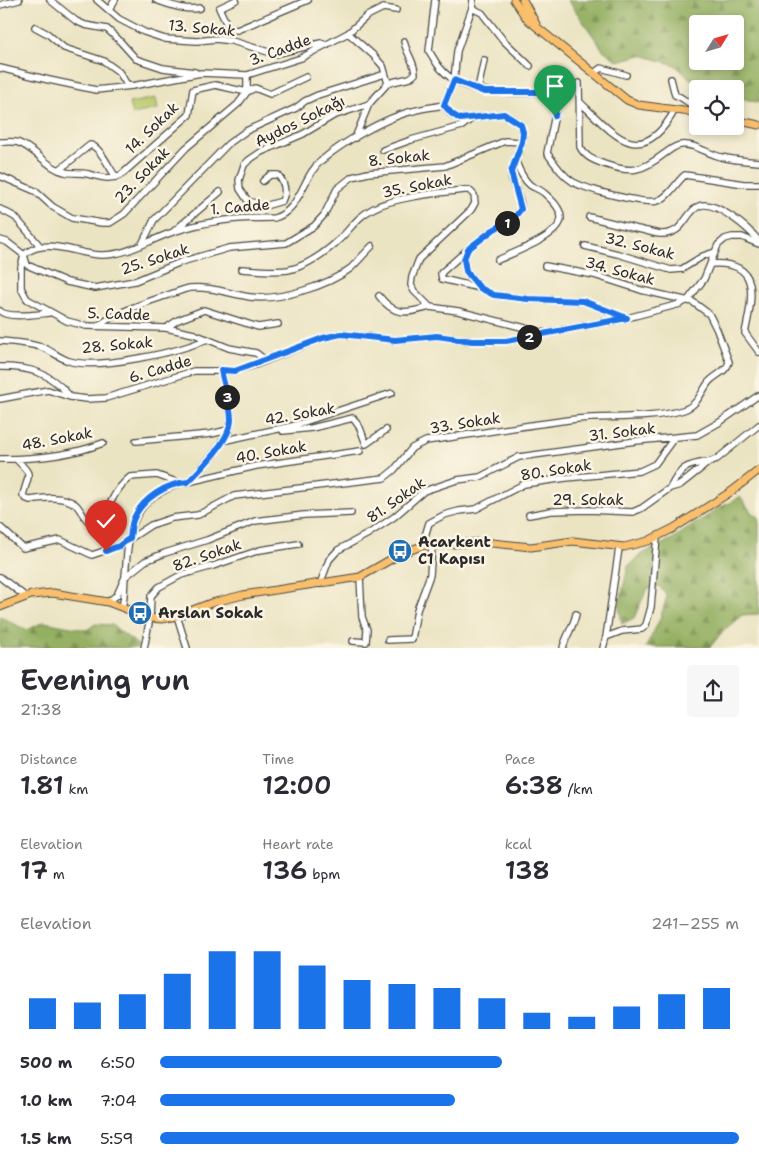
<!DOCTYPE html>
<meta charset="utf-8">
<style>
body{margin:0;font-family:"Shantell Sans",sans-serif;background:#f7f7f7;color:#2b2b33;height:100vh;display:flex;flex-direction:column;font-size:19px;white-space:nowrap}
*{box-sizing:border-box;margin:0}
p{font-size:16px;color:#7c7c81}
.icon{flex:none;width:28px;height:28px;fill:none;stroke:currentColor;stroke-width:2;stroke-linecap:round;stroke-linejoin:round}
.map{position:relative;height:648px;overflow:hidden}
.details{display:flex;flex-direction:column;background:#fff;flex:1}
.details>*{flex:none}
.needle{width:32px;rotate:53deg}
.tools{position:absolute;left:689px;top:15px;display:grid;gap:10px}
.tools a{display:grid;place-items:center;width:55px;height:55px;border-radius:5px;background:#fff;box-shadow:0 2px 8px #0003;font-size:25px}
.pin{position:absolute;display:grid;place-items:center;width:42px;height:42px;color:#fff;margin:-51px -21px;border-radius:50% 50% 50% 0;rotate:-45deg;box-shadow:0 0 5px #0007}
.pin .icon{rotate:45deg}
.km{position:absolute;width:25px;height:25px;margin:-12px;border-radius:50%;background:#222;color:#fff;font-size:14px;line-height:25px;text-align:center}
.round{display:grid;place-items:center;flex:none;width:52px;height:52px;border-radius:5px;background:#f7f7f7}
.head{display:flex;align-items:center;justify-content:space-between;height:85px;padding:0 20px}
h1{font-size:28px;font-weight:600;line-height:38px}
.metrics{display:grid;grid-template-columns:repeat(3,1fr);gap:8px;height:85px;padding:5px 20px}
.metrics div{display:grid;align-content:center}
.metrics b{font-size:25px;font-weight:600}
.metrics small{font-size:14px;font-weight:400}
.metrics p{font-size:14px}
.chart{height:140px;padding:10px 20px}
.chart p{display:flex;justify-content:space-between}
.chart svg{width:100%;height:90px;margin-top:5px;stroke:#1a73e8;stroke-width:6}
ul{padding:0 20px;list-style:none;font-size:16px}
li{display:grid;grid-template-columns:80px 60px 1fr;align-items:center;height:38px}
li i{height:12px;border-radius:6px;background:#1a73e8}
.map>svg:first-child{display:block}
</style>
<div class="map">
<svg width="759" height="648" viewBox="0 0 759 648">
<defs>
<pattern id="forest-firs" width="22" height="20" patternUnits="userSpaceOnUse" patternTransform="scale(1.25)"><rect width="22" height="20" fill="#93af60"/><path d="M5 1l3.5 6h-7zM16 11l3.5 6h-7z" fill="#788f4f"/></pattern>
</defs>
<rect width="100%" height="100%" fill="#fcf5e5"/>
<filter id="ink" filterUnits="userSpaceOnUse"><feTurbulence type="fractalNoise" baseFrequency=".02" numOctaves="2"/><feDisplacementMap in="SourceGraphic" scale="10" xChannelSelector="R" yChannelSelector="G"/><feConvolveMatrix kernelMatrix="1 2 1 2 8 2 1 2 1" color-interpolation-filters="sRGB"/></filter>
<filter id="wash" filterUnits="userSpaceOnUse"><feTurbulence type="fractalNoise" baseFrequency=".0096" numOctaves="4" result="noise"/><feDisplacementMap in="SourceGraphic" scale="20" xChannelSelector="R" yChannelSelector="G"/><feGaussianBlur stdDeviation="1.12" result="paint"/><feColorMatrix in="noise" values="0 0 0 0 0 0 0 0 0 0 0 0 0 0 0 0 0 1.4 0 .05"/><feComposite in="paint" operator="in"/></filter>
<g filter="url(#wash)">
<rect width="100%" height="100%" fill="#ebe4c3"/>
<!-- grass -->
<path fill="#bacb6d" stroke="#727b4c" d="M156 98 158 109 132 114 129 103Z"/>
<!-- forest -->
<path fill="url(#forest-firs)" stroke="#5f6d46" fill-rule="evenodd" d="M568 0H759V103L735 96V89H701L675 65 641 55 618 61 603 50ZM698 24H735V61H698Z
M740 497 752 513 759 517V614L742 615 723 631 710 647H646L660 619 667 596 659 586 647 589 634 618 622 624 619 607 628 566 640 555 672 539 721 507Z
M0 616 26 630 44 622 87 630 95 624 112 625 138 645 137 648 0 647Z"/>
</g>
<g filter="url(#ink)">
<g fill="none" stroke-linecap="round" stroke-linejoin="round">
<!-- minor casing -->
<g stroke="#484742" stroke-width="8">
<path id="minor" d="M50 0 76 21 85 25 107 29 118 39 136 59 163 68 195 72
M97 0 119 19 144 32 165 39 197 41 216 39 232 41 275 54 321 43 327 45
M156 0C171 5 184 11 200 8
M236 0 219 8 229 29 237 30 308 0
M435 0 429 51C433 57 437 65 442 70 467 97 512 93 545 92L554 99 557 105 547 153C555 164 562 175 573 182 588 190 642 204 657 201 669 198 676 182 685 175L744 184H759
M0 5 19 0
M472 8 482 13 503 40 530 66
M109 10 115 0
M35 27 48 34 64 48 104 61 119 72 126 83 131 86
M348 33 367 16 383 8 396 10
M0 68 49 80 96 90 132 86 201 73 247 75 301 58 348 33 373 55 383 66 388 83 369 104 355 138
M594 73 601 68 626 75
M671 79 675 95 680 97 698 109
M388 83 410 78 415 74C415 62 406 53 404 41
M579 83 580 147C586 158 594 160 604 164 632 174 642 171 664 154 669 151 675 145 681 145 694 143 708 154 721 157 733 160 747 161 759 162
M478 89 484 60
M580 102C615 136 641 170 675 110
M444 105 451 114 460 119 504 114 521 125 523 132 522 142 511 172 512 180 520 201 521 209 514 218 493 230 468 249 464 259 466 271 480 288 494 295 528 299 583 301 626 318
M0 142C6 142 14 141 19 143 36 149 47 168 65 172 72 174 80 172 88 174 101 177 108 181 121 175L189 115 193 90 215 85 247 92 255 88 270 94 306 77
M383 150 411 140 462 126 471 119
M59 170 90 145C100 146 109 168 116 177
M0 176 35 191 53 207 72 218 102 223H110L124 214 186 148 238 104 247 92V75
M263 181 270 175H278C285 183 287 191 282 201L265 206 248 201 240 189 239 180 244 165 249 160 261 152 303 134 333 116 369 104
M0 209 15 217 41 247
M589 217C605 221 621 225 637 229 644 230 653 233 660 234 685 235 684 213 699 206 715 199 749 229 759 241
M174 231 220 192
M0 240 7 242 24 255
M142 244 154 220 228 144 246 131 296 108 305 101 318 95 385 74
M585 246 618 254 671 270 682 269 703 256 715 252
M467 250 441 273 442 279 480 288
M24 255C44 236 76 254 100 255 126 256 149 240 173 232 208 220 238 218 274 218 301 211 302 176 322 160 343 142 387 117 413 111 423 108 434 107 444 105L454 80 457 51 472 8 473 0
M24 255 27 265 67 282 95 288 135 281 181 262 229 248 286 243 314 226 324 215 337 189 352 177 368 173 445 166 505 141 522 142
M24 255 21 267V288L27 299 67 321 86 326 166 328 194 334 229 348 256 353 265 360
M498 260C512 253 561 236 561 218 561 208 551 199 544 193 540 189 534 188 530 185 523 179 519 170 516 162
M711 264C759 261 754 292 745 333L759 352
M242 269C256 270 274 272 288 270 307 266 326 252 340 239 352 227 358 216 374 208 395 197 439 193 464 190H469L474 195 475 203 471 210 419 259 412 277 411 285 414 291 430 307 458 311 545 333
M379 296C395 317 407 313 430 307
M0 311C8 319 38 314 49 313
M99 325C120 311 144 303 168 295 175 293 183 289 190 288 210 286 230 294 250 297 279 301 328 286 351 268 358 261 365 253 372 246
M166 328 178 320 204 310 258 327 278 324
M0 341C14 342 28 343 41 347 51 350 59 358 69 361 97 370 180 352 207 339
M0 367C30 367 49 372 69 395
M0 399 48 390 70 397 87 399 106 398 194 371H235L255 365 323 338 341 334 395 340 437 336 472 341H506L627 318 680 304 688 300 704 279 718 245 725 239 732 237H742L759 244
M283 431 312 428 353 418 360 428 366 444 386 430
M136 441 211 434 228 430
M222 441 292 426 392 393
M0 459C33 459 73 455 103 443
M16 459C33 476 29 472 23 495L25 498 30 500C44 498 63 495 75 504 82 509 87 530 100 521 107 516 109 505 113 498 117 490 123 483 130 477L157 475 179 483
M188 482 256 466 360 451
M670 488C681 467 685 465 708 462
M529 515 551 511 588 510 633 512 642 508 670 488 680 485 709 462 717 459 759 425
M0 527 23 548 60 540 92 555 119 546 151 525 172 518 198 515 234 496 384 478 394 470 412 448 426 441C476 434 526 425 577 419 612 416 649 420 683 410 697 406 701 393 708 383 714 375 727 372 729 362L717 330 709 314 693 302 641 290 594 275 545 266
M422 546 429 523 444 515 459 511 476 509 524 484 566 478 640 471 655 464 674 438
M0 577 26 597
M320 584 329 560 338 550 368 534 394 517 424 491 457 480 480 477 519 457 636 441 697 435 720 422 759 395
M108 602 117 595 125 577 145 561 165 553 207 540 255 521 304 515 351 513
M122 607C125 597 124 587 125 577 128 542 128 508 163 491 171 486 178 483 188 482 200 470 224 444 230 427 234 414 224 384 221 370
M177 616 187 648
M606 637 622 631 642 629 646 625 651 607 657 537
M388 640 412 639 417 610 430 575 432 546
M353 641 366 642 367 630 362 617 360 577
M144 648 150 618 151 596 159 587 181 575 213 566 260 550 298 544
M563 648C566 635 574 626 576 614
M603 648 606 637 619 548"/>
</g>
<!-- major casing -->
<g stroke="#484742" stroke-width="9">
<path id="major" d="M514 0 527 19 627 100 639 105 698 113
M523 0 536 24
M735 120 759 125
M0 607 31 595 53 593 108 602 150 618 162 619 177 616 211 603 243 595 360 577 402 553 422 546 482 542 531 547 573 541 624 547 648 541 674 528 732 491 759 470"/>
</g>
<!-- minor -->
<use href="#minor" stroke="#fff" stroke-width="5.5"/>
<!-- major -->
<use href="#major" stroke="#f9bf6d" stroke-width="7"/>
</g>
</g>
<g fill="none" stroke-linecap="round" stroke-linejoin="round" filter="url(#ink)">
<!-- route casing -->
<g stroke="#fff" stroke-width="10">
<path id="route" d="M106 551 119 546 130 538C131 532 131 524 134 518 142 499 167 483 188 482 202 468 230 440 231 420 231 404 224 386 221 370L235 371 323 338 341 334 395 340 437 336 472 341H506L627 318 583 301 528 299 494 295 480 288 466 271 464 259 468 249 493 230 514 218 521 209 511 172 522 142 523 132 521 125 504 114 460 119 452 114 444 105 454 80 484 92H545C554 100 557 103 555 116"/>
</g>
<!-- route -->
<use href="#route" stroke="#1a73e8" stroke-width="6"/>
</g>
<!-- icons -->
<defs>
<g id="bus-disc" transform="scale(1.25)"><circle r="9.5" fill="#1f6fb2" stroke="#fcf5e5"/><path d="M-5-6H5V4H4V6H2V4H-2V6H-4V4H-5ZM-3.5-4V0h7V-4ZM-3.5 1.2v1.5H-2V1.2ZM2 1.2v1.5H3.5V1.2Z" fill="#fff"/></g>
</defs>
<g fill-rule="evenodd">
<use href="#bus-disc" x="400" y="551"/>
<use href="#bus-disc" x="140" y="613"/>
</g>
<g text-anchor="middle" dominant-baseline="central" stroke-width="5" stroke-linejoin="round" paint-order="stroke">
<!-- street labels -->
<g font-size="15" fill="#2b2b2b" stroke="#fcf5e5">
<text transform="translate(202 28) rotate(5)">13. Sokak</text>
<text transform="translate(280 50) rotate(-20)">3. Cadde</text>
<text transform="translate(300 121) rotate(-26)">Aydos Sokağı</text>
<text transform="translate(152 128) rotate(-44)">14. Sokak</text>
<text transform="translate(399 158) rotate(-6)">8. Sokak</text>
<text transform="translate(142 175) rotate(-46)">23. Sokak</text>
<text transform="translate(417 186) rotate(-11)">35. Sokak</text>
<text transform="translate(240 207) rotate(-5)">1. Cadde</text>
<text transform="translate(640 246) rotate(14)">32. Sokak</text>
<text transform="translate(155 259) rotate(-18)">25. Sokak</text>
<text transform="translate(620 271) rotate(15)">34. Sokak</text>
<text transform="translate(119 314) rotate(2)">5. Cadde</text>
<text transform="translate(117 345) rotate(-5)">28. Sokak</text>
<text transform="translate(160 369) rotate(-16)">6. Cadde</text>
<text transform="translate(300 414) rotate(-10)">42. Sokak</text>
<text transform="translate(465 423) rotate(-9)">33. Sokak</text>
<text transform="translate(622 432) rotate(-7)">31. Sokak</text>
<text transform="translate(57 439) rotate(-11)">48. Sokak</text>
<text transform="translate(271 452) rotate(-10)">40. Sokak</text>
<text transform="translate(556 470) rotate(-9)">80. Sokak</text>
<text transform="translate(396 500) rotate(-35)">81. Sokak</text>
<text x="588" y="500">29. Sokak</text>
<text transform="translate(207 555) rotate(-19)">82. Sokak</text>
</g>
<!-- poi labels -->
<g font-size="15" font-weight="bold" fill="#2b2b2b" stroke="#fcf5e5" text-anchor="start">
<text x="418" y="542">Acarkent<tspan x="418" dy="17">C1 Kapısı</tspan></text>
<text x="158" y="613">Arslan Sokak</text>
</g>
</g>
</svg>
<div class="tools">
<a><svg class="needle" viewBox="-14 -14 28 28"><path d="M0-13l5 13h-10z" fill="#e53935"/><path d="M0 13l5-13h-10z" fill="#7c7c81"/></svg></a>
<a><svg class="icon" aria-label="locate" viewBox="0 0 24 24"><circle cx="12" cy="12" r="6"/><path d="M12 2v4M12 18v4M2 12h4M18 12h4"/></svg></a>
</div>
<div class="pin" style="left:555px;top:116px;background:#1e9e55"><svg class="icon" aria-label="arrive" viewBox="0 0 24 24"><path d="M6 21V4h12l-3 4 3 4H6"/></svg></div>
<div class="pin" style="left:106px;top:551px;background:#d93025"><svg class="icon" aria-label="check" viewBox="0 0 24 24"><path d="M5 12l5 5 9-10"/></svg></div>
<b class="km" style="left:507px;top:223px">1</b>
<b class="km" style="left:529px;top:337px">2</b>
<b class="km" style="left:227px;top:397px">3</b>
</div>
<section class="details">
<div class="head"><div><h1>Evening run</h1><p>21:38</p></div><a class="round"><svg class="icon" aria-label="share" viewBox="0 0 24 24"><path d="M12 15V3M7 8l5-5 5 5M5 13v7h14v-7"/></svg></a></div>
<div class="metrics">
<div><p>Distance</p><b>1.81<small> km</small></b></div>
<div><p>Time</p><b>12:00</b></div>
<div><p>Pace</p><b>6:38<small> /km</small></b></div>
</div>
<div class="metrics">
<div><p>Elevation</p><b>17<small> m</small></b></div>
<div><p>Heart rate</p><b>136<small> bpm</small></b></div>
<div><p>kcal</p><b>138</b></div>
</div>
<div class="chart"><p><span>Elevation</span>241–255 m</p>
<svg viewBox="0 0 160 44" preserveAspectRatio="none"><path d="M5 44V29M15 44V31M25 44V27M35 44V17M45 44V6M55 44V6M65 44V13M75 44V20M85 44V22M95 44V24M105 44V29M115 44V36M125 44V38M135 44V33M145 44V27M155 44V24"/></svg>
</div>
<ul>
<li><b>500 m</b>6:50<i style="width:59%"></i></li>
<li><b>1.0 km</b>7:04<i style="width:51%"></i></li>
<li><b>1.5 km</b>5:59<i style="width:100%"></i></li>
</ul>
</section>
